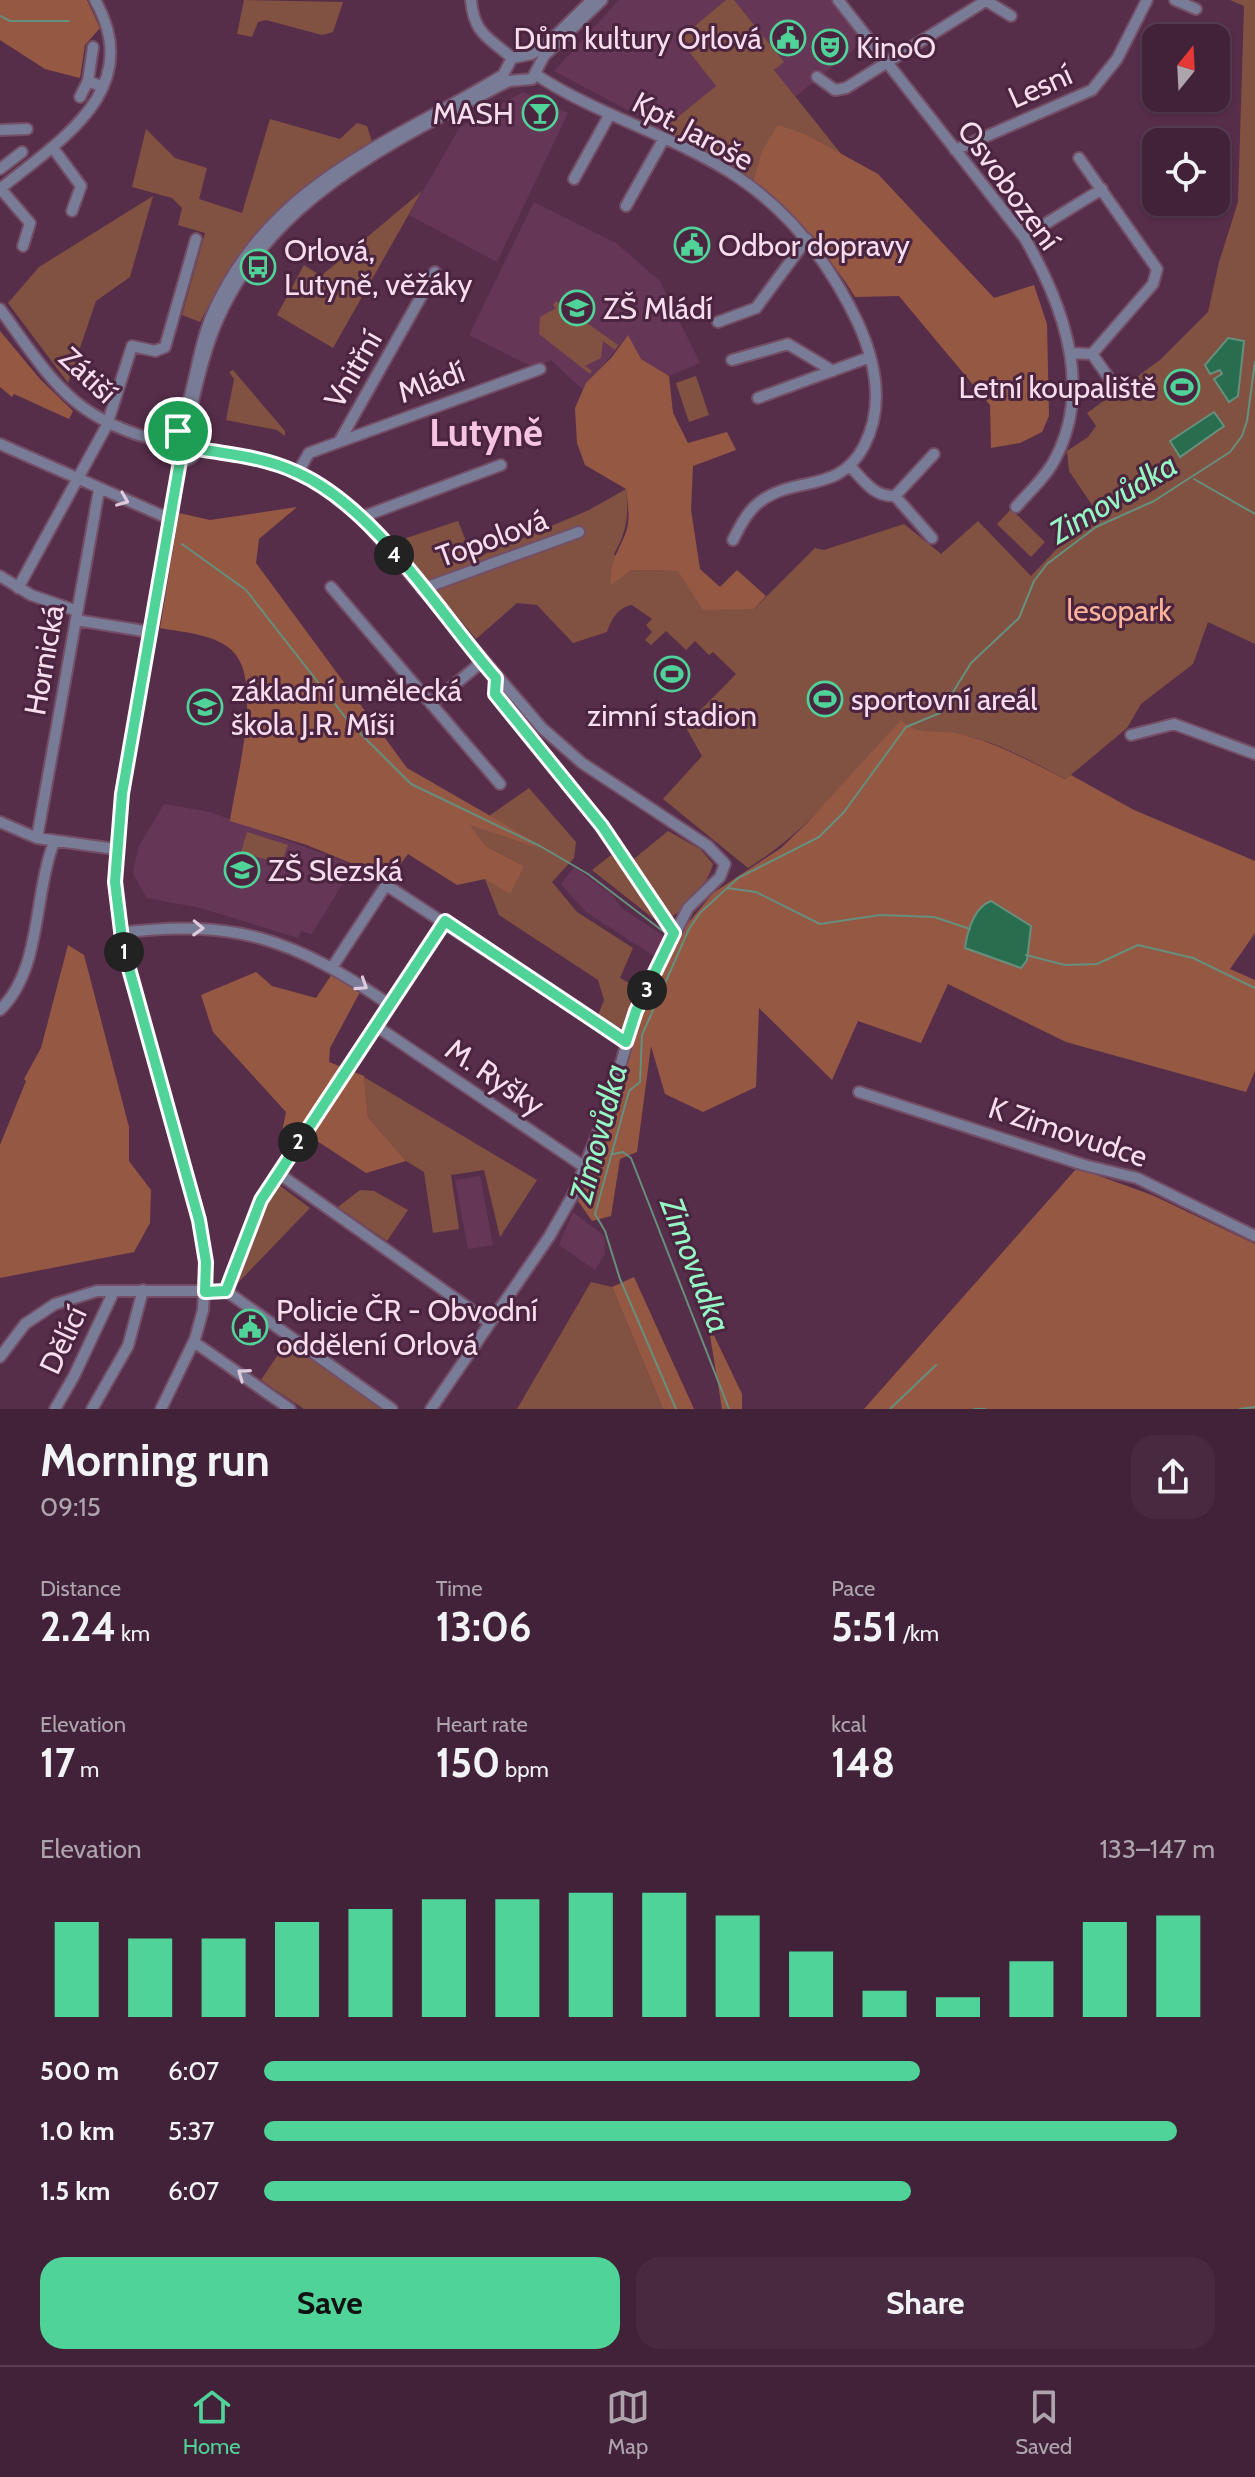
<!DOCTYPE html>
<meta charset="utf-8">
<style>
body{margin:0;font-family:Cabin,sans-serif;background:#482a40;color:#f1f3f6;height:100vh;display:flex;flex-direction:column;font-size:30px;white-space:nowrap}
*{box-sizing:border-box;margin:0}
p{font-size:26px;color:#aea4ae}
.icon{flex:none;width:44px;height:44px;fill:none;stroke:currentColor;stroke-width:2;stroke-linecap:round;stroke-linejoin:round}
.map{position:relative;height:1409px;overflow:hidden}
.panel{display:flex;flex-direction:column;background:#412238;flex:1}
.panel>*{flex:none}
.needle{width:52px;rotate:18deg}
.controls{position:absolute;left:1142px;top:24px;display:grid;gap:16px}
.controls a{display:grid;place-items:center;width:88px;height:88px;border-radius:16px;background:#412238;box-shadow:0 2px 6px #0004,0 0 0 2px #5a3f53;font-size:40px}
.pin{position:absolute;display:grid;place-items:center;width:68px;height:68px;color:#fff;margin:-34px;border:4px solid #fff;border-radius:50%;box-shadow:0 2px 8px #0007}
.km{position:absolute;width:40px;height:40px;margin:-20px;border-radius:50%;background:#222;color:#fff;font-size:22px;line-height:40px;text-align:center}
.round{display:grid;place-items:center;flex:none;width:84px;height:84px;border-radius:24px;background:#482a40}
.headline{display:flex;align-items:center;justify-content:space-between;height:136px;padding:0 40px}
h1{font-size:44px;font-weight:800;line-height:60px}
.metrics{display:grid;grid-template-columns:repeat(3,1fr);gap:12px;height:136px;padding:8px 40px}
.metrics div{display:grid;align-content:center}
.metrics b{font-size:40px;font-weight:800}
.metrics small{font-size:22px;font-weight:400}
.metrics p{font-size:22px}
.chart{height:224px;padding:16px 40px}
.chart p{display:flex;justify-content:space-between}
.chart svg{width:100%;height:144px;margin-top:8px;stroke:#50d398;stroke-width:6}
.primary-button{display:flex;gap:16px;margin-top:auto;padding:16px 40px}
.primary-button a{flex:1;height:92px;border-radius:24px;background:#50d398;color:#111;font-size:32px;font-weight:800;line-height:92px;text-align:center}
.primary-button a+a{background:#482a40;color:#f1f3f6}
ul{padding:0 40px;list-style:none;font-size:26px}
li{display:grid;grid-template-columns:128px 96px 1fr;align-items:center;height:60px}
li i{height:20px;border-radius:10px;background:#50d398}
.dock{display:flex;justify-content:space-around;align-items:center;height:112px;border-top:2px solid #5a3f53;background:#412238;font-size:22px;color:#aea4ae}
.dock a{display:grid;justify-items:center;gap:4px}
.dock .current{color:#50d398}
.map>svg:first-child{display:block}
</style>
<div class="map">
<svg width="1255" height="1409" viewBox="0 0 1255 1409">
<rect width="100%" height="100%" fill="#572e4a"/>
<!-- built -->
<path fill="#663657" d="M619 0H726L679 39 716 86 663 129 554 71Z
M734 0H832L864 41 795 97 774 70 783 62Z
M523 92 568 113 497 262 409 215 460 127Z
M534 202 616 243 660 281 700 363 669 376 641 359 627 336 583 390 551 360 534 368 469 335Z
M164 804 210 812 354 865 312 934 301 931 298 938 201 908 147 898 133 874 134 866 139 846Z
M574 867 611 894 623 909 665 937 657 958 586 912 561 884Z
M480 1176 493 1245 468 1249 455 1180Z
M573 1212 604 1236 605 1254 595 1270 559 1245Z"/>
<!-- green -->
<path fill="#815241" d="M244 0 343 2 333 32 322 35 266 20 258 22 252 37 237 34Z
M726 0H734L784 62 774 70 842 155 807 135 762 151 753 181 663 129 716 86 679 39Z
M1230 0H1255V644L1208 622 1193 664 1141 704 1127 728 1066 779C1031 762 993 738 954 734 934 732 916 735 901 721 853 773 809 831 748 868L663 799 702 756 685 726 736 674 713 652 709 655 695 641 686 650 666 631 651 645 645 640 652 632 646 625 652 619 632 605C618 607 611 620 607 632L573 643 537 605 517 603 476 639 394 542 458 521 473 559 589 510 626 489C629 515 627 531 614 554L631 570 679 571 754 609 815 548 824 550 904 524 941 554 978 521 1031 576 1086 518 1099 515 1069 471 1067 451 1088 437 1096 426 1087 413 1160 360 1208 312 1219 262 1238 202 1244 6Z
M270 119 340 139 357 123 367 126 372 142C284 197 249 230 200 322L182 315 205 233 178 225 182 208 172 198 132 187 146 129 175 158 207 168 199 199 242 213Z
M422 191 333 348 277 315 304 265 321 276Z
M153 196 130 277 96 301 68 383 8 303 39 267Z
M556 301 618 345 615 350 603 341 601 358 585 366 592 371 590 374 539 334 540 317 556 308 553 305Z
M233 370 285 431V436L277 430 226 420 234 379 229 372Z
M696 376 709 415 689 422 676 383Z
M1011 509 1045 542 1031 557 997 524Z
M529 788 576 842 574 858 552 882 577 912 633 948 620 978 639 989 623 1029 598 1015 604 1000 598 980 499 915 485 879 524 866 486 846 469 824 535 846 532 840 489 816Z
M668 831 700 849 713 864C706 889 683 914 659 923L592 870 611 855 624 867Z
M247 832 288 845 281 864 241 852Z
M364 1077 537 1180 500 1237 484 1170 451 1175 459 1229 433 1233 424 1172 406 1161 368 1117Z
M275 1182 310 1208 233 1288 253 1229Z
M360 1190 374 1191 408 1210 387 1241 338 1207Z
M591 1282 612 1287 663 1409H517Z
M287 1341 385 1409H304L261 1380Z"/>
<!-- forest -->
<path fill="#955943" d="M0 0H87L100 28 85 45 80 78 45 69 0 40Z
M778 125 807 135 878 174 994 298 1034 285 1047 324 1049 416 1042 432 1020 443 991 448 990 405 899 296 855 297C827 251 793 217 753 181L762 151Z
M0 331 40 379 73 411 69 419 14 394 12 397 0 387Z
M628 335 641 359 669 376 673 413 688 443 727 432 736 450 693 466 691 510 700 569 720 587 737 570 766 596 754 609 703 610 678 571 631 570 611 585C609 564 617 554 625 535 631 521 628 505 626 489L585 465 577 443 575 408 586 383 612 357Z
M297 507 259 539 256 563 407 768 532 840 536 847 470 825 486 846 524 866 510 894 485 879 457 885 408 854 389 879 307 845 230 821C236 780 260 693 238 658 224 634 185 633 160 628L179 513 210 520Z
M901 720C918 737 938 729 960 734 998 743 1031 762 1065 779L1071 775 1134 810 1255 861V933L1230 969 1255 980V1071L1246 1092 1066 1042 948 984 921 1043 858 1021 832 1080 759 1008 756 1087 703 1112 665 1094 651 1046 637 1152 620 1159 611 1216 592 1221 578 1201 613 1109 637 1021 679 934 713 893 781 848 807 823Z
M68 945 84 955 129 1127V1161L151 1190 150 1223 134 1252 0 1278V1145L26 1081 24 1079 41 1048Z
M256 972 272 986 316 998 332 974 360 992 330 1048 329 1062 364 1076 368 1117 406 1161 366 1173 311 1137 280 1142 286 1112 213 1032 201 995Z
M1077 1168 1152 1195 1255 1244V1409H864Z
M634 1277 694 1409H663L612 1287Z
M708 1323 742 1394V1409H722Z"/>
<!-- water -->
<path fill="#286e4e" stroke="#668f7e" stroke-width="2" d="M1228 338 1244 341 1238 396 1229 402 1214 379 1222 374 1220 370 1210 374 1205 365Z
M1214 412 1224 426 1180 457 1170 441Z
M991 901 1031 926 1027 960 1021 968 965 948C967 932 974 907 991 901Z"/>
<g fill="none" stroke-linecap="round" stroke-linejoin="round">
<!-- stream -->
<path stroke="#668f7e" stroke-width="2" d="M0 16 10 21H69
M1194 479 1255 514
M182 544 246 590 349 722 411 784 540 846 588 874 668 935
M727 888 756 892 820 924 880 915 934 917 970 929
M1026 955 1065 965 1097 964 1138 945 1193 958 1255 988
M613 1154 623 1152 631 1158 729 1409
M676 1409 620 1279 605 1231 595 1214 629 1091 640 1082 642 1035 689 929 700 913 738 878 819 837 844 812 906 727 940 713 971 663 1019 618 1034 581 1047 564 1096 527 1154 501 1230 452 1242 436 1247 421 1255 362
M890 1409 936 1365
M974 1409H985
M1240 1409 1255 1407"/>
<!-- minor casing -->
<g stroke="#744e67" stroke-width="14">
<path id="minor" d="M471 0C474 34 488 37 512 58
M838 0 1024 237C1062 302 1094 386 1055 459 1046 477 1029 492 1016 507
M985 0 1011 16
M1175 0 1196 9
M93 47 88 81 103 87
M535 74C598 116 673 135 736 176 791 212 830 264 858 323 876 363 885 406 864 446 839 494 797 475 761 501 748 510 740 526 733 540
M817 77 835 90 846 88 987 0
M80 97 88 81
M0 130 27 129
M53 148 81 186 72 211
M955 150 1092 90 1117 59 1147 0
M0 169 22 152
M574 179 610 114
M0 188 30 223 23 246
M0 189C60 140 146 90 95 0
M626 206 663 140
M1024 237 1102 189
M0 309C54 383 72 420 167 443
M718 322 756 308 807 239
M1070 353 1092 354 1153 284 1157 269 1079 158
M1092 354 1116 388
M732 360 788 344 833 371
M758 398 870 357
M167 446a15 15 0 1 1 30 0a15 15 0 1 1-30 0Z
M178 431C195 396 196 348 215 308 274 180 392 143 503 75L512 58 532 54 548 43 592 0
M191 434C189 408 198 380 205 355 247 209 384 146 509 81L532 79 544 56 602 0
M339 442 540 369
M0 444 170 519
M197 449 246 457 298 472 354 509 542 728 582 763 708 846 725 864 720 877 688 908 636 1011 609 1105 573 1195 549 1237 431 1409
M850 466C864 481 874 497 895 496L934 454
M298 472 309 453 339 442 435 272
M895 496 932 538
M362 517 501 465
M0 576 31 595 77 611
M331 587 500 784
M18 588 107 425 132 346 155 351 165 347 196 239
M422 589 579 532
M76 620 150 632
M496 678 495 694 602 826 674 933
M431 704 482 662
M1131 735 1174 724 1255 754
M0 822 37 838 115 849
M37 838 99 490
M120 933C236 918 295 940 390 1005
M333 966 386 885 626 1042
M0 1010C42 969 33 897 54 842
M376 1026 586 1168
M859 1092 1084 1165 1137 1178 1255 1236
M278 1173 490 1323
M226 1291 261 1200 445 921
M194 1342 290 1409
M0 1357 25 1324 55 1304 97 1291H226L392 1409
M55 1409 74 1376 114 1291
M92 1409 128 1346 143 1290
M161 1409 195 1339 203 1310 206 1262 196 1208 123 947 115 867 122 794 180 461"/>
</g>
<!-- minor -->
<use href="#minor" stroke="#797c96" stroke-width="10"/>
</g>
<!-- one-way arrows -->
<defs><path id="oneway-chevron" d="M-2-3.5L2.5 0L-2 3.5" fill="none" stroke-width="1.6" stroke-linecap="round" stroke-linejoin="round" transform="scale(2)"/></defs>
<g stroke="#decadc">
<use href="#oneway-chevron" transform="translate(123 500) rotate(22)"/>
<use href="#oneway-chevron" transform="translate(198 928) rotate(2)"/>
<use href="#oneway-chevron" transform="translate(362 985) rotate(33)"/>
<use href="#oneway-chevron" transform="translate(243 1374) rotate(-144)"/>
</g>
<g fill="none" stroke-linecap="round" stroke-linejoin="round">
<!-- route casing -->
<g stroke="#fff" stroke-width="16">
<path id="route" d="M178 431 194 436 197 449C231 454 267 458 298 473 377 509 439 613 496 678L495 694 602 826 674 933 636 1011 626 1042 445 921 261 1200 226 1291 205 1292 206 1262 199 1220 123 947 115 882 122 794 180 461 168 453 167 443Z"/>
</g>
<!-- route -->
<use href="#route" stroke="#50d398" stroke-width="10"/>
</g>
<!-- icons -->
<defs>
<g id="civic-ring" transform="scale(1.8)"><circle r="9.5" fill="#4b243f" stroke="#50d398" stroke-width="1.5"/><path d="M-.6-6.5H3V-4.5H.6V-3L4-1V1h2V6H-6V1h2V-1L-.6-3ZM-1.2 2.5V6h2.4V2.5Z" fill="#50d398"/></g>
<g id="theatre-ring" transform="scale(1.8)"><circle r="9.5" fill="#4b243f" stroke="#50d398" stroke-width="1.5"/><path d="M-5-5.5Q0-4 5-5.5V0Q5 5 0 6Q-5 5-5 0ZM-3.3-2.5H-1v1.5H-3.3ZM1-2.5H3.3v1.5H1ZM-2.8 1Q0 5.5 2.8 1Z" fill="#50d398"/></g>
<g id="bar-ring" transform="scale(1.8)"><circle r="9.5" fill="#4b243f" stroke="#50d398" stroke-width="1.5"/><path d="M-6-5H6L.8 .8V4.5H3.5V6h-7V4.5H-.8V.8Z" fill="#50d398"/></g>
<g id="bus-ring" transform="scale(1.8)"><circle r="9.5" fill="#4b243f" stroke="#50d398" stroke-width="1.5"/><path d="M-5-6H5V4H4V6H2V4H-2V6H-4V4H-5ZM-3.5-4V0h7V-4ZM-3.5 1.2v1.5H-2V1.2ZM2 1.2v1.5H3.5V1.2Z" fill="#50d398"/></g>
<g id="school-ring" transform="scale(1.8)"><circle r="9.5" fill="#4b243f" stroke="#50d398" stroke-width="1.5"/><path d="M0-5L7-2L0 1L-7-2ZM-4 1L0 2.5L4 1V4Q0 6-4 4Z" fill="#50d398"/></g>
<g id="stadium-ring" transform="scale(1.8)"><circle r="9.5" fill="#4b243f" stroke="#50d398" stroke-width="1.5"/><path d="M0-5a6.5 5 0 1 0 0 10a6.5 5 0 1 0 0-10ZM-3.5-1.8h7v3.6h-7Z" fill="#50d398"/></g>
</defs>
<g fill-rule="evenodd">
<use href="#civic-ring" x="788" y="38"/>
<use href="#theatre-ring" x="830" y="47"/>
<use href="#bar-ring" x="540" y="113"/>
<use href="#civic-ring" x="692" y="245"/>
<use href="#bus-ring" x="258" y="267"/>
<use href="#school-ring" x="577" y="308"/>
<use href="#stadium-ring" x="1182" y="387"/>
<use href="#stadium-ring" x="672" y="674"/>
<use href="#stadium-ring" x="825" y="699"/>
<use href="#school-ring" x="205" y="707"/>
<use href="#school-ring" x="242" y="870"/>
<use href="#civic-ring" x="250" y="1327"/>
</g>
<g text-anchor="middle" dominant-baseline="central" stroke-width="6" stroke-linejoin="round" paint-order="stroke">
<!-- poi labels -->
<g font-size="30" fill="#f7dded" stroke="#4b243f" text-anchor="start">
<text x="762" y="38" text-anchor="end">Dům kultury Orlová</text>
<text x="856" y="47">KinoO</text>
<text x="514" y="113" text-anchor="end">MASH</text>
<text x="718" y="245">Odbor dopravy</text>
<text x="284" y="250">Orlová,<tspan x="284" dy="34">Lutyně, věžáky</tspan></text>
<text x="603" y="308">ZŠ Mládí</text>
<text x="1156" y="387" text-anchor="end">Letní koupaliště</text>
<text x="231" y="690">základní umělecká<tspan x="231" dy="34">škola J.R. Míši</tspan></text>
<text x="851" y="699">sportovní areál</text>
<text x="672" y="715" text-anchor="middle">zimní stadion</text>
<text x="268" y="870">ZŠ Slezská</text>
<text x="276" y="1310">Policie ČR - Obvodní<tspan x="276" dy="34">oddělení Orlová</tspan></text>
</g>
<!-- street labels -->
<g font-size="30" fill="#f7dded" stroke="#4b243f">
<text transform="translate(1040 86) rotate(-24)">Lesní</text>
<text transform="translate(693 131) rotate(28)">Kpt. Jaroše</text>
<text transform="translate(1009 185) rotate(54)">Osvobození</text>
<text transform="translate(353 369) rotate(-60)">Vnitřní</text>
<text transform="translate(88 375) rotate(43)">Zátiší</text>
<text transform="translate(431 382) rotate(-20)">Mládí</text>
<text transform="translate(492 538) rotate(-20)">Topolová</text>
<text transform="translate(44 660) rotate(-80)">Hornická</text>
<text transform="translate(495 1077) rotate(34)">M. Ryšky</text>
<text transform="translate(1068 1132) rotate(18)">K Zimovudce</text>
<text transform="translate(63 1340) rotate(-65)">Dělící</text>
</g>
<!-- park labels -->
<g font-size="30" fill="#fdb49a" stroke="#4b243f">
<text x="1119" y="610">lesopark</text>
</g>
<!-- water labels -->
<g font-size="32" font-style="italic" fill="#95f7c4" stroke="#4b243f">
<text transform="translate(1113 498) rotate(-31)">Zimovůdka</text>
<text transform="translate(598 1133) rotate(-75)">Zimovůdka</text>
<text transform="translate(696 1265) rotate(69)">Zimovudka</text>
</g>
<!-- district labels -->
<g font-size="38" font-weight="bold" fill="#f6c3e3" stroke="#4b243f">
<text x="486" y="432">Lutyně</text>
</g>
</g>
</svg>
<div class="controls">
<a><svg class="needle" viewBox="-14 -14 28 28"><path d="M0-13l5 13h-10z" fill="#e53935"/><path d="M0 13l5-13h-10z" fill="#aea4ae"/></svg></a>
<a><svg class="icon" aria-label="locate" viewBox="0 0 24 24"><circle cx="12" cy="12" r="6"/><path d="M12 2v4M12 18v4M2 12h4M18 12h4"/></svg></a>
</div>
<div class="pin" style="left:178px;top:431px;background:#1e9e55"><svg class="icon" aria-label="arrive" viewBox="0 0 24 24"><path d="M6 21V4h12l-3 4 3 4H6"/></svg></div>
<b class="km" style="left:124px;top:952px">1</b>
<b class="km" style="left:298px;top:1142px">2</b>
<b class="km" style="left:647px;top:990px">3</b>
<b class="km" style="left:394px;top:555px">4</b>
</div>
<section class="panel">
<div class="headline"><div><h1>Morning run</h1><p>09:15</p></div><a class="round"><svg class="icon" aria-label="share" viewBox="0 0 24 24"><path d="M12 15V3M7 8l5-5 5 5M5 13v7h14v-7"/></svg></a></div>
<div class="metrics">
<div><p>Distance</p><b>2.24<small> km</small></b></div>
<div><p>Time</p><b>13:06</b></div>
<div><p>Pace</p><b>5:51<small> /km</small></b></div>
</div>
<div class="metrics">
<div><p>Elevation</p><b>17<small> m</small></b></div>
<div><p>Heart rate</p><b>150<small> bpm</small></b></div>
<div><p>kcal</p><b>148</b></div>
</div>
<div class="chart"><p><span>Elevation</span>133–147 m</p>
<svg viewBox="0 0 160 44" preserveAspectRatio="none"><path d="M5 44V15M15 44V20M25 44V20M35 44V15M45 44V11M55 44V8M65 44V8M75 44V6M85 44V6M95 44V13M105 44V24M115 44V36M125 44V38M135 44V27M145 44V15M155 44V13"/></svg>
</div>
<ul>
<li><b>500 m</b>6:07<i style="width:69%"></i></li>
<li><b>1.0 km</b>5:37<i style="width:96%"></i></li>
<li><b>1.5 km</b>6:07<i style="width:68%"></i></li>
</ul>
<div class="primary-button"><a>Save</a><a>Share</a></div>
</section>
<nav class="dock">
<a class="current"><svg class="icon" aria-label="home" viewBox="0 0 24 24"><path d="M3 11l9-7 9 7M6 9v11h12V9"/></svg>Home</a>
<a><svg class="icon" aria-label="map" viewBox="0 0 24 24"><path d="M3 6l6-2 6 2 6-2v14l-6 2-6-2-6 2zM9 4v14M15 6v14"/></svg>Map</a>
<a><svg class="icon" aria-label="saved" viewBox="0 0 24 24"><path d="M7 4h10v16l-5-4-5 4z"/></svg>Saved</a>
</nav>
